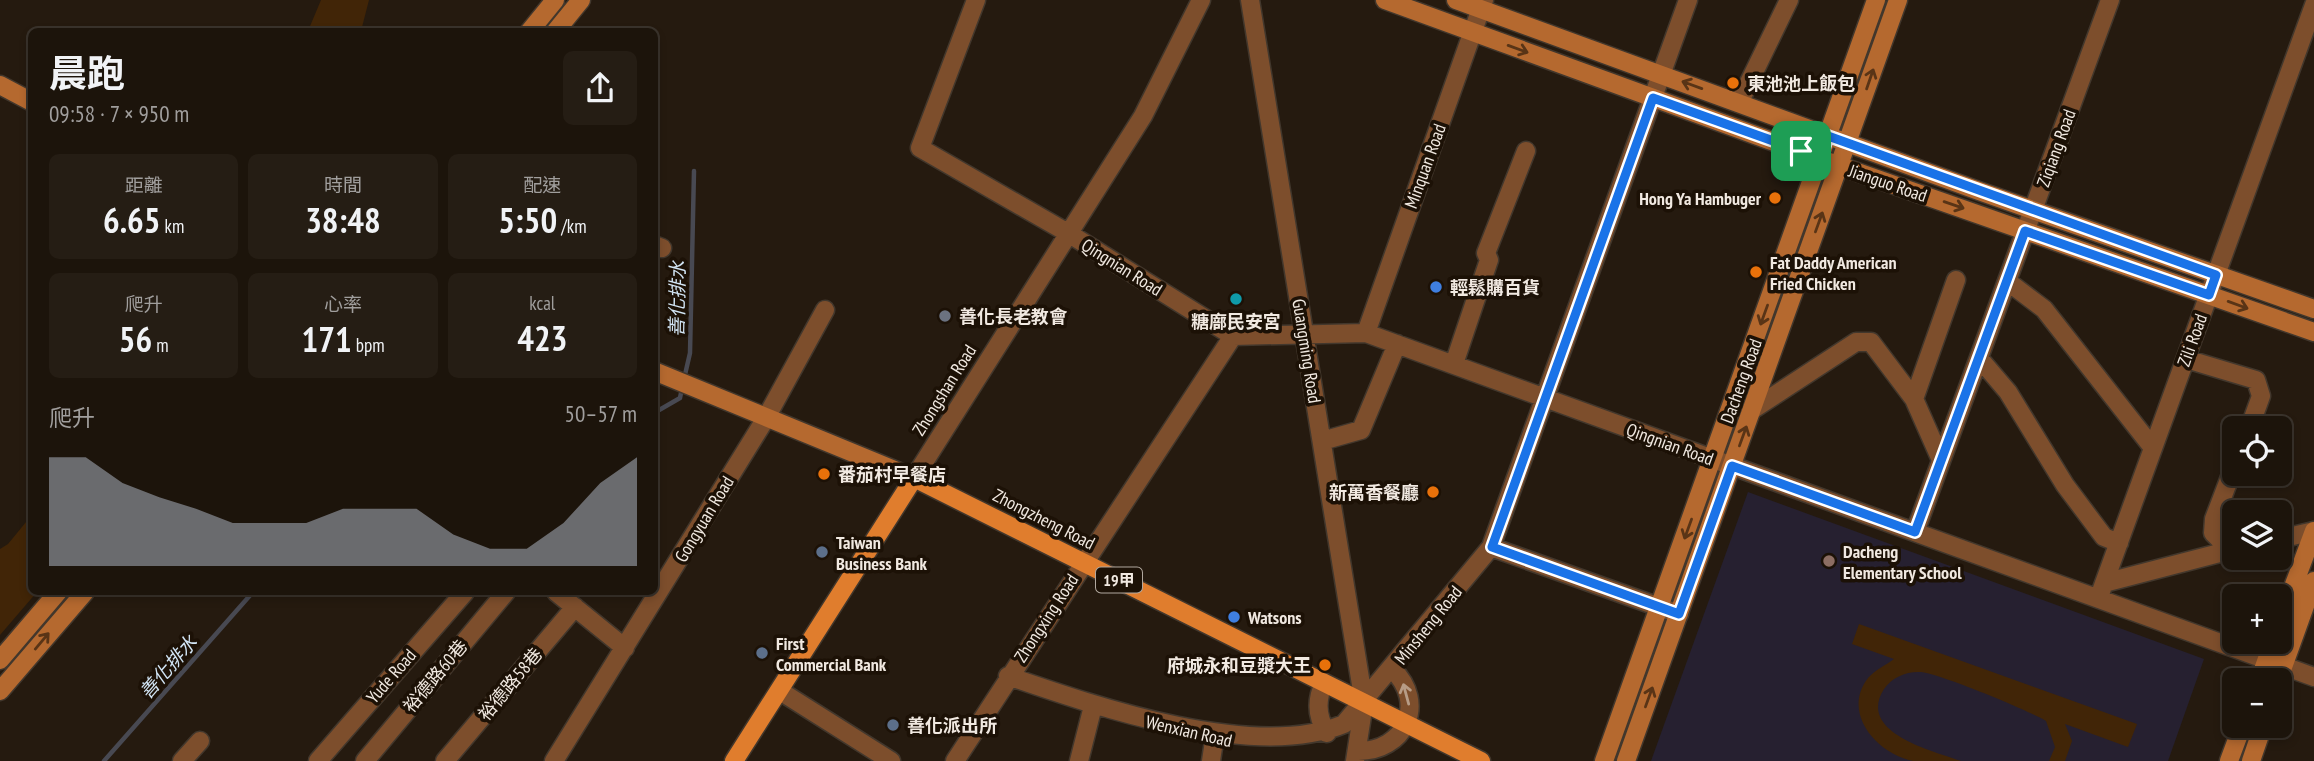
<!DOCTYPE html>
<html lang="zh-TW">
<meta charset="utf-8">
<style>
body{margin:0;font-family:"PT Sans Narrow","Noto Sans TC",sans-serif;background:#251d14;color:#f1f3f6;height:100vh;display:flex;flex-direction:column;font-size:26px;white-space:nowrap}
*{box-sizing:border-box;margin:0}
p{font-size:23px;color:#a09e9d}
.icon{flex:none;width:38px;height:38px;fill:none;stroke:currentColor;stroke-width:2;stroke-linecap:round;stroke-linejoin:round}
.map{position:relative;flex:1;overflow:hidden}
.details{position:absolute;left:28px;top:28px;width:630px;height:567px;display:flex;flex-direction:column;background:#1c140b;border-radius:10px;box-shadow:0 4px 10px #0003,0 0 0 2px #3a332c}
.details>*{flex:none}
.controls{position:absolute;left:2222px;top:416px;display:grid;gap:14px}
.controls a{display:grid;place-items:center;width:70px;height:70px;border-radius:10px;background:#1c140b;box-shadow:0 4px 10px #0003,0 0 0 2px #3a332c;font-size:35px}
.pin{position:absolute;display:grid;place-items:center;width:60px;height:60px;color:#fff;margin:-30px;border-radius:14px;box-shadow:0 4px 10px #0006}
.round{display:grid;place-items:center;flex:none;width:74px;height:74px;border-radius:10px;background:#251d14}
.headline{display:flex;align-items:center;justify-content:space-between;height:119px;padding:0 21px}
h1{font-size:38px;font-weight:700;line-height:52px}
.figures{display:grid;grid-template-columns:repeat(3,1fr);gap:10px;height:119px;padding:7px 21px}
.figures div{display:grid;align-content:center;border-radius:10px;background:#251d14;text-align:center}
.figures b{font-size:35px;font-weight:700}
.figures small{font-size:19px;font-weight:400}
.figures p{font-size:19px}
.chart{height:196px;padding:14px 21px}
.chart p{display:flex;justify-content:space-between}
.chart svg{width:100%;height:126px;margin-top:7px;fill:#8c9099;opacity:.7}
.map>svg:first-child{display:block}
</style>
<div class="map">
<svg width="2314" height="761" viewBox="0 0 2314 761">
<rect width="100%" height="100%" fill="#251a0f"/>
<!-- education -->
<path fill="#262030" d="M1748 492 2204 659 2168 761H1651Z"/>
<!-- green -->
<path fill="#412507" d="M321 0H369L361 31H308Z
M31 516 32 592H37L0 635V549L8 544Z
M1859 624 2137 724 2128 747 2065 724 2072 741 2065 761H2049L2055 747 2046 721C2030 711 1938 673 1921 672 1907 671 1892 677 1884 689 1856 733 1934 751 1961 761 1946 761 1928 761 1913 761 1877 754 1841 713 1868 678 1875 670 1886 665 1894 659L1852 644Z"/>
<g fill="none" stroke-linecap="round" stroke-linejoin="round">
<!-- stream -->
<path stroke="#484952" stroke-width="4.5" d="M684 379 690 353 694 171
M654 413 680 398 682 388
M104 761 253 592"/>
<!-- street casing -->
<g stroke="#42372c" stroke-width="21">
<path id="street" d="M976 0 920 148 1068 233 1233 336 1366 333 2314 677
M1250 0 1364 703 1355 761
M1739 103 1789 0
M654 245 662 248
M2007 281 2044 309 2153 448
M1366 333 1484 0
M1979 358 2008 392 2065 485 2104 537 2119 543
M2186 359 2256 380 2261 396 2249 429
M1454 364 1489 260 1486 253 1526 151
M1752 410 1856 342H1871L1914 399
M1322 441 1361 430 1397 344
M1941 460 1914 399 1956 280
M914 478 1143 116 1201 0
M1915 532 2110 0
M2280 539 2314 531
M1491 547 1679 614
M2230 550 2213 533 2214 519 2235 464
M2104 583 2235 549
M556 592 625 648
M2099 597 2314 5
M1008 676C1098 707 1255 761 1344 724L1491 547 1688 0
M1324 683C1316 700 1316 716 1327 733
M780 691 891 761
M1357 751C1405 752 1428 703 1392 669
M182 761 200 741
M318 761 465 592
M365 761 506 592
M445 761 575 607
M554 761 766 418 825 310
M955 761 1233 336
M1079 761 1093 706
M1211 761 1214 741"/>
</g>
<!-- secondary casing -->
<g stroke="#42372c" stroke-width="21">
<path id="secondary" d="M1385 0 1840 166 2314 332
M1456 0 1979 191 2314 309
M529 32 555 0
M555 32 581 0
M0 85 32 102
M654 371 914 478
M2280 622 2314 531
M0 660 58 592
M2259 681 2273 642
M2278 681 2314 581
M0 691 85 592
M1604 761 1876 0
M1626 761 1898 0
M2229 761 2242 726
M2251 761 2263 726"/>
</g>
<!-- primary casing -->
<g stroke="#42372c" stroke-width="21">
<path id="primary" d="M734 761 914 478 1481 761"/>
</g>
<!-- street -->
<use href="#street" stroke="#7d4e2c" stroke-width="18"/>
<!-- secondary -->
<use href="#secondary" stroke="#b5692f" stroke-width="18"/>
<!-- primary -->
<use href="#primary" stroke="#e07d2d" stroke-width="18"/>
</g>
<!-- one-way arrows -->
<defs><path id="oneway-shaft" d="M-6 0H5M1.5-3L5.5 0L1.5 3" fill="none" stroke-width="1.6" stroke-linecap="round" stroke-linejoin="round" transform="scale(1.75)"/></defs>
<g stroke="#593416">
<use href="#oneway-shaft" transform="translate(1518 49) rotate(20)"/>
<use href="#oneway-shaft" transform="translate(1870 79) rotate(-71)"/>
<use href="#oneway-shaft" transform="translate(1692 85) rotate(-160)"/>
<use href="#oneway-shaft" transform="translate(1954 205) rotate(19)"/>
<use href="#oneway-shaft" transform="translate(1819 222) rotate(-70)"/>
<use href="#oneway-shaft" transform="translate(2238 305) rotate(20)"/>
<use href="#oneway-shaft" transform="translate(1764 315) rotate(110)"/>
<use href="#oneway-shaft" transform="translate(1743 436) rotate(-70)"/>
<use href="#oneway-shaft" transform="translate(1688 529) rotate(110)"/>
<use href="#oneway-shaft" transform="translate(42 641) rotate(-50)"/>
<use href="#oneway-shaft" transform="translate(1649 697) rotate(-70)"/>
</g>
<use stroke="#b79c86" href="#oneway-shaft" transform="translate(1406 694) rotate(-105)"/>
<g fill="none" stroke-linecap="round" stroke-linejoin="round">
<!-- route casing -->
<g stroke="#fff" stroke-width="14">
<path id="route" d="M1653 98 1821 158 1828 136 2216 275 2209 295 2025 231 1915 532 1732 466 1679 614 1492 547Z"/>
</g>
<!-- route -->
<use href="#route" stroke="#1a73e8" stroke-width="9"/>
</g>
<!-- markers -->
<g fill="#e8710a" stroke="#1c1106" stroke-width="2.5">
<circle cx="1733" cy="83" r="7"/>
<circle cx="1775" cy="198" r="7"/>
<circle cx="1756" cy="272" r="7"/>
<circle cx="824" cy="474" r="7"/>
<circle cx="1433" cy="492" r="7"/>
<circle cx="1325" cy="665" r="7"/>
</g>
<g fill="#3f7fe0" stroke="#1c1106" stroke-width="2.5">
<circle cx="1436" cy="287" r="7"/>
<circle cx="1234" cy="617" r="7"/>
</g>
<circle fill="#0f9aa8" stroke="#1c1106" stroke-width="2.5" cx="1236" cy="299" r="7"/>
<circle fill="#6b7280" stroke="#1c1106" stroke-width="2.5" cx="945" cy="316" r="7"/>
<g fill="#5c6f8a" stroke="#1c1106" stroke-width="2.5">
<circle cx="822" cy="552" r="7"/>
<circle cx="762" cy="653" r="7"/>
<circle cx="893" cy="725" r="7"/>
</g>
<circle fill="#8d6e63" stroke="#1c1106" stroke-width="2.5" cx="1829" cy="561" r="7"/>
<g text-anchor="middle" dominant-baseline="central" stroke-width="7" stroke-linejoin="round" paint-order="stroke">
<!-- shield labels -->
<rect fill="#1c1106" stroke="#b1a89f" stroke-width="2" x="1096" y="567.5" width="46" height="25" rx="5"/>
<g font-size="16" font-weight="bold" fill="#f1e9e1">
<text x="1119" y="580">19甲</text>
</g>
<!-- poi labels -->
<g font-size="18" font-weight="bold" fill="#f1e9e1" stroke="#1c1106" text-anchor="start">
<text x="1747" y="83">東池池上飯包</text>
<text x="1761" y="198" text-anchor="end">Hong Ya Hambuger</text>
<text x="1770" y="262">Fat Daddy American<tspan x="1770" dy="21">Fried Chicken</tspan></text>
<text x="1450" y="287">輕鬆購百貨</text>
<text x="959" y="316">善化長老教會</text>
<text x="1236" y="321" text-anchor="middle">糖廍民安宮</text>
<text x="838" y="474">番茄村早餐店</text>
<text x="1419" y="492" text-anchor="end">新萬香餐廳</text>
<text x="836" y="542">Taiwan<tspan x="836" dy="21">Business Bank</tspan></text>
<text x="1843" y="551">Dacheng<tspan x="1843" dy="21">Elementary School</tspan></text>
<text x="1248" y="617">Watsons</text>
<text x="776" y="643">First<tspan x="776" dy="21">Commercial Bank</tspan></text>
<text x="1311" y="665" text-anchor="end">府城永和豆漿大王</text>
<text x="907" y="725">善化派出所</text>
</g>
<!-- street labels -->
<g font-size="18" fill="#f1e9e1" stroke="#1c1106">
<text transform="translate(2056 148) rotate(-70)">Ziqiang Road</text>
<text transform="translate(1425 166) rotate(-70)">Minquan Road</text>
<text transform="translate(1888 183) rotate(19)">Jianguo Road</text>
<text transform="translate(1122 267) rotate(32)">Qingnian Road</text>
<text transform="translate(2192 340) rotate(-70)">Zili Road</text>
<text transform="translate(1307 351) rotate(81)">Guangming Road</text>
<text transform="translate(1741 381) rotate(-70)">Dacheng Road</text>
<text transform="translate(944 390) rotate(-58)">Zhongshan Road</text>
<text transform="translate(1670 444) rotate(20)">Qingnian Road</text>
<text transform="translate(704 519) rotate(-59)">Gongyuan Road</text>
<text transform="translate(1044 519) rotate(27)">Zhongzheng Road</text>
<text transform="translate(1046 618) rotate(-57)">Zhongxing Road</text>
<text transform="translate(1428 625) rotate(-51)">Minsheng Road</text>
<text transform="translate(391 676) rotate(-49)">Yude Road</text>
<text transform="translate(435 676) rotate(-50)">裕德路60巷</text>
<text transform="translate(510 684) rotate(-50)">裕德路58巷</text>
<text transform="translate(1189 731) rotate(13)">Wenxian Road</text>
</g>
<!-- water labels -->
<g font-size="19" font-style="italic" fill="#d3e6f6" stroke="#1c1106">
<text transform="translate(677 299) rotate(-89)">善化排水</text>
<text transform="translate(168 667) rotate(-49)">善化排水</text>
</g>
</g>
</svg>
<div class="controls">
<a><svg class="icon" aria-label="locate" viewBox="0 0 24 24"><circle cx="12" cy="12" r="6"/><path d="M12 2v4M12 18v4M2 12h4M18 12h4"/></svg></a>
<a><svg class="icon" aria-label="layers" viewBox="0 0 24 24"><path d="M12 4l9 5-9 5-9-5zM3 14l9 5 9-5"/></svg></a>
<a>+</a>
<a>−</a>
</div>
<div class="pin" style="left:1801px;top:151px;background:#1e9e55"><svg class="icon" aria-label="arrive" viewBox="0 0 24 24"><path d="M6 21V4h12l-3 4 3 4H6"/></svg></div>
<section class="details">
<div class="headline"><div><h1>晨跑</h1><p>09:58 · 7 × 950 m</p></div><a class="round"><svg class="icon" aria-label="share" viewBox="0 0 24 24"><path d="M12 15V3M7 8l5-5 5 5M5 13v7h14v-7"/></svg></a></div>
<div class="figures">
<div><p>距離</p><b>6.65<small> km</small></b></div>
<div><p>時間</p><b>38:48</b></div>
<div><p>配速</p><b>5:50<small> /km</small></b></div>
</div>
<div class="figures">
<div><p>爬升</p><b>56<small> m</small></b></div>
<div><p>心率</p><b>171<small> bpm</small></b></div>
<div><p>kcal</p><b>423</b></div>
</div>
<div class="chart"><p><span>爬升</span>50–57 m</p>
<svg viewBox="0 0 160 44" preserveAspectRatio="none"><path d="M0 44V6L10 6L20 15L30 20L40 24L50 29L60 29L70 29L80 24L90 24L100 24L110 33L120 38L130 38L140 29L150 15L160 6V44z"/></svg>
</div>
</section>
</div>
